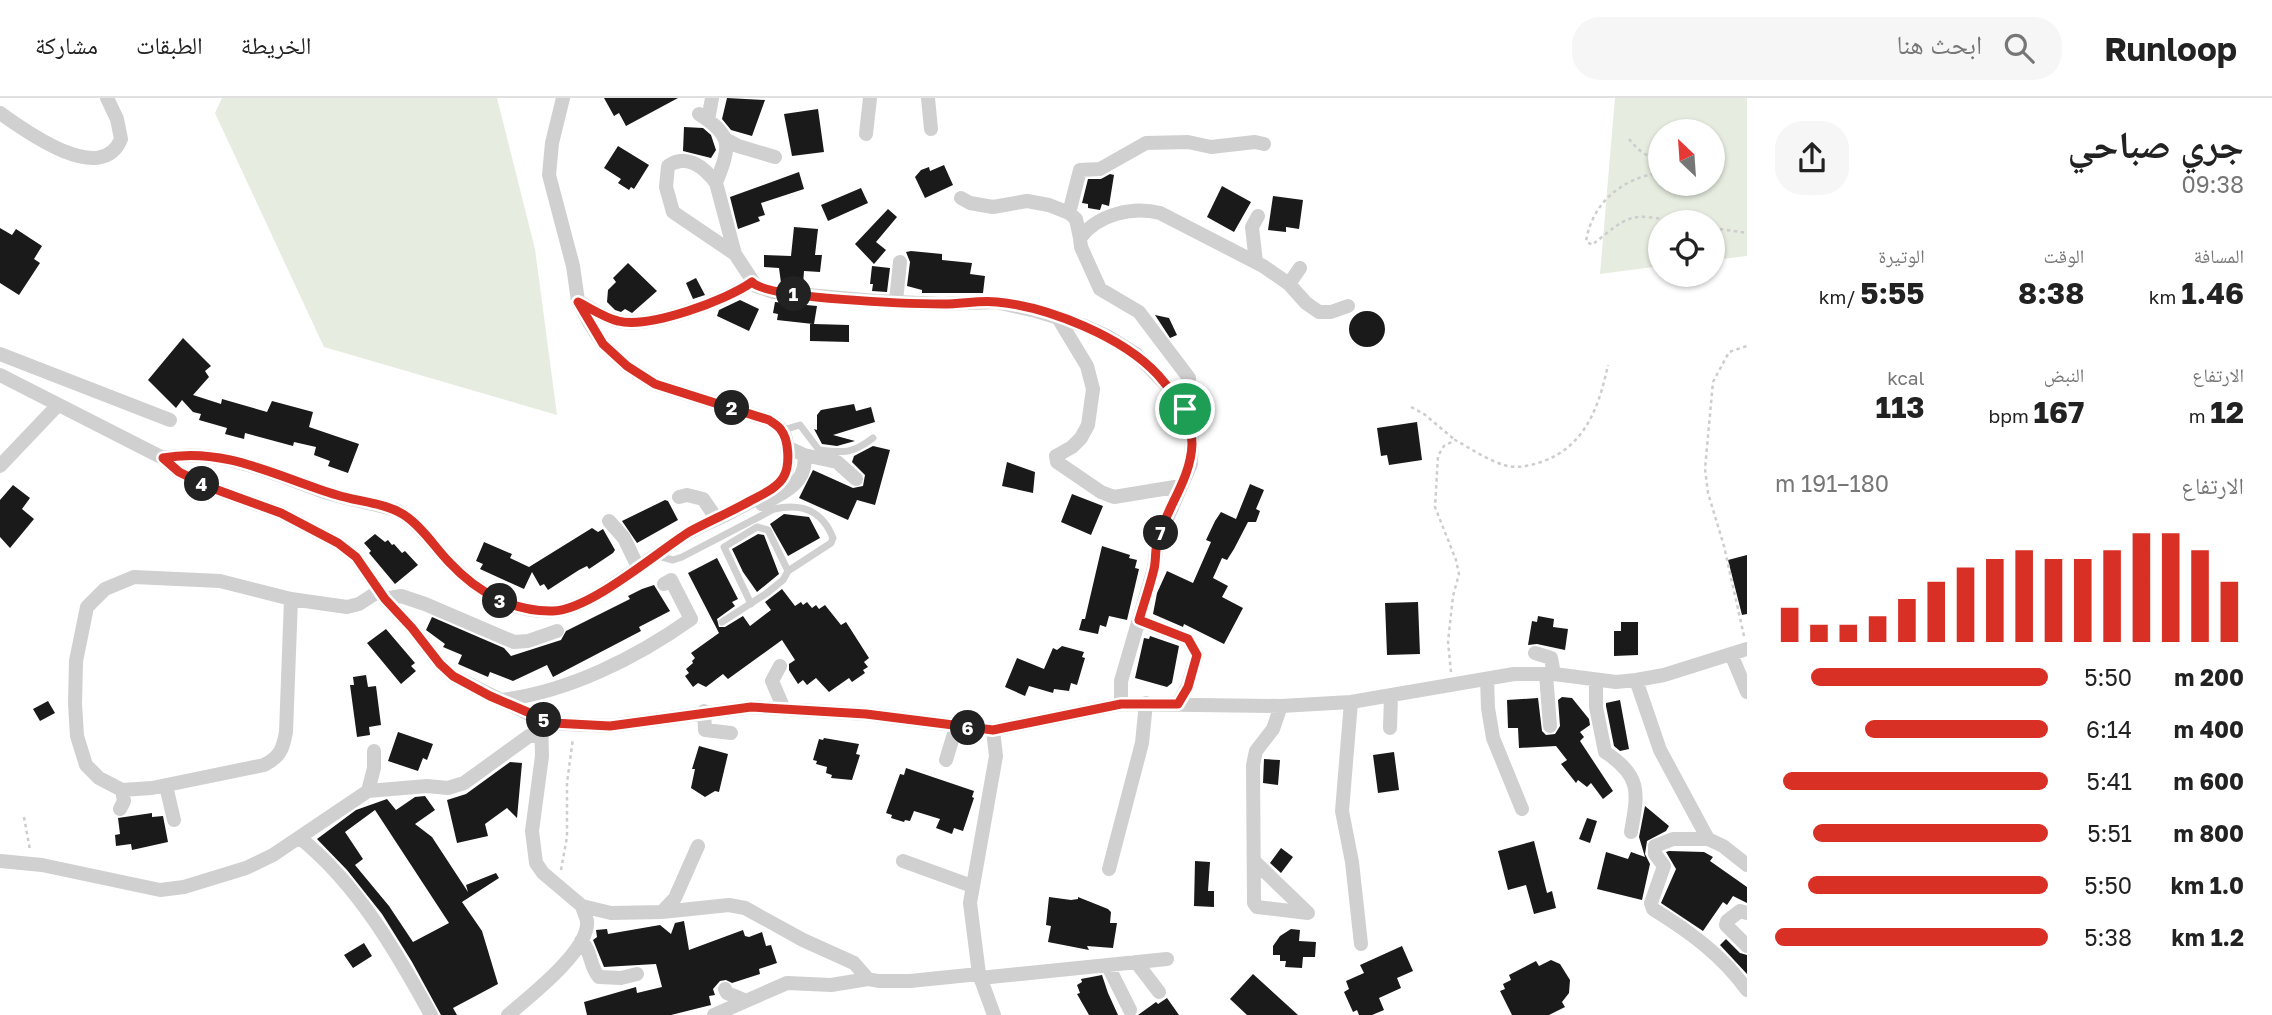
<!DOCTYPE html>
<html lang="ar">
<meta charset="utf-8">
<style>
body{margin:0;font-family:"Golos Text","Noto Naskh Arabic",sans-serif;background:#f6f6f6;color:#222;direction:rtl;height:100vh;display:flex;flex-direction:column;font-size:26px;white-space:nowrap}
*{box-sizing:border-box;margin:0}
p{font-size:23px;color:#767676}
.icon{flex:none;width:38px;height:38px;fill:none;stroke:currentColor;stroke-width:2;stroke-linecap:round;stroke-linejoin:round}
.map{position:relative;flex:1;overflow:hidden;direction:ltr}
.details{display:flex;flex-direction:column;background:#fff;width:525px}
.details>*{flex:none}
.needle{width:46px;rotate:335deg}
.tools{position:absolute;left:1648px;top:21px;display:grid;gap:14px}
.tools a{display:grid;place-items:center;width:77px;height:77px;border-radius:50%;background:#fff;box-shadow:0 2px 5px #0004;font-size:35px}
.pin{position:absolute;display:grid;place-items:center;width:60px;height:60px;color:#fff;margin:-30px;border:4px solid #fff;border-radius:50%;box-shadow:0 2px 7px #0007}
.km{position:absolute;width:35px;height:35px;margin:-18px;border-radius:50%;background:#222;color:#fff;font-size:19px;line-height:35px;text-align:center}
.round{display:grid;place-items:center;flex:none;width:74px;height:74px;border-radius:28px;background:#f6f6f6}
.summary{display:flex;align-items:center;justify-content:space-between;height:119px;padding:0 28px}
h1{font-size:38px;font-weight:700;line-height:52px}
.figures{display:grid;grid-template-columns:repeat(3,1fr);gap:10px;height:119px;padding:7px 28px}
.figures div{display:grid;align-content:center}
.figures b{font-size:30px;font-weight:700}
.figures small{font-size:19px;font-weight:400}
.figures p{font-size:19px}
.chart{height:196px;padding:14px 28px}
.chart p{display:flex;justify-content:space-between}
.chart svg{width:100%;height:126px;margin-top:7px;stroke:#d93025;stroke-width:6}
ul{padding:0 28px;list-style:none;font-size:23px}
li{display:grid;grid-template-columns:112px 84px 1fr;align-items:center;height:52px}
li i{height:18px;border-radius:9px;background:#d93025}
header{display:flex;align-items:center;gap:42px;box-sizing:border-box;height:98px;padding:0 35px;background:#fff;border-bottom:2px solid #e0e0e0}
header strong{font-size:33px}
nav{display:flex;gap:38px;margin-inline-start:auto;font-size:24px}
.search{width:490px;height:63px;background:#f6f6f6;display:flex;align-items:center;gap:18px;box-sizing:border-box;padding:0 24px;border-radius:28px;color:#767676;font-size:26px}
main{display:flex;flex:1;min-height:0}
.map>svg:first-child{display:block}
</style>
<header>
<strong>Runloop</strong>
<div class="search"><svg class="icon" aria-label="search" viewBox="0 0 24 24"><circle cx="10" cy="10" r="6"/><path d="M15 15l6 6"/></svg>ابحث هنا</div>
<nav><a>الخريطة</a><a>الطبقات</a><a>مشاركة</a></nav>
</header>
<main>
<section class="details">
<div class="summary"><div><h1>جري صباحي</h1><p>09:38</p></div><a class="round"><svg class="icon" aria-label="share" viewBox="0 0 24 24"><path d="M12 15V3M7 8l5-5 5 5M5 13v7h14v-7"/></svg></a></div>
<div class="figures">
<div><p>المسافة</p><b>1.46<small> km</small></b></div>
<div><p>الوقت</p><b>8:38</b></div>
<div><p>الوتيرة</p><b>5:55<small> /km</small></b></div>
</div>
<div class="figures">
<div><p>الارتفاع</p><b>12<small> m</small></b></div>
<div><p>النبض</p><b>167<small> bpm</small></b></div>
<div><p>kcal</p><b>113</b></div>
</div>
<div class="chart"><p><span>الارتفاع</span>180–191 m</p>
<svg viewBox="0 0 160 44" preserveAspectRatio="none"><path d="M5 44V32M15 44V38M25 44V38M35 44V35M45 44V29M55 44V23M65 44V18M75 44V15M85 44V12M95 44V15M105 44V15M115 44V12M125 44V6M135 44V6M145 44V12M155 44V23"/></svg>
</div>
<ul>
<li><b>200 m</b>5:50<i style="width:87%"></i></li>
<li><b>400 m</b>6:14<i style="width:67%"></i></li>
<li><b>600 m</b>5:41<i style="width:97%"></i></li>
<li><b>800 m</b>5:51<i style="width:86%"></i></li>
<li><b>1.0 km</b>5:50<i style="width:88%"></i></li>
<li><b>1.2 km</b>5:38<i style="width:100%"></i></li>
</ul>
</section>
<div class="map">
<svg width="1747" height="917" viewBox="0 0 1747 917">
<rect width="100%" height="100%" fill="#fff"/>
<!-- green -->
<path fill="#e6ecdf" fill-rule="evenodd" d="M222 0H497L535 151 557 317 324 249 215 15Z
M1615 0H1747V158L1713 162V124H1661V168L1600 176ZM1661 33H1713V86H1661Z"/>
<!-- building -->
<path fill="#1a1a1a" fill-rule="evenodd" d="M604 0H678L626 28 619 15 614 18Z
M727 0 765 2 752 38 731 32 722 21Z
M818 11 824 54 792 58 784 16Z
M684 29 703 30 711 37 716 52 711 60 683 53Z
M618 48 649 67 634 91 631 89 629 92 618 85 621 81 604 70Z
M944 67 953 87 925 100 915 79 921 72 929 69 930 73Z
M799 74 804 91 761 105 765 117 758 119 760 123 738 131 730 99Z
M1110 76 1114 77 1109 108 1102 106 1100 112 1088 110V106L1082 105 1088 81H1101Z
M1222 88 1251 104 1234 134 1207 119Z
M861 90 868 105 828 123 821 107Z
M1273 98 1303 102 1299 131 1286 129V134L1268 132Z
M888 111 897 119 876 144 886 152 874 166 855 146Z
M794 129 818 131 815 157H822L820 174 804 173 803 187 781 185 779 170 764 169V157L791 158Z
M0 130 12 137 16 131 42 148 34 161 40 165 19 197 0 185Z
M911 153 942 156V162L972 165 970 176 985 178 983 195H922V192L907 188 910 164 906 154Z
M628 165 657 193 632 215 625 211 621 214 615 212 607 204 608 192 616 184 613 180Z
M872 168 890 170 887 194 872 193 873 186H870Z
M696 180 705 197 693 201 686 185Z
M740 202 759 211 749 233 717 218 719 212Z
M775 204 817 208 814 226 849 227V244L810 243V226H813L777 222 778 216 773 215Z
M1349 231a18 18 0 1 1 36 0a18 18 0 1 1-36 0Z
M1155 217 1169 220 1177 237 1170 240Z
M183 240 211 268 205 273 209 279 193 297 221 306 222 301 267 314 272 303 313 314 309 329 359 346 348 375 328 368 330 363 314 357 316 349 294 344 293 348 245 335 244 341 225 336 227 330 199 322 201 316 193 314 182 302 176 310 148 282Z
M854 306 856 313 871 309 875 324 833 337 855 343 837 348 822 346 814 331 817 332V317L821 312Z
M1417 324 1422 362 1389 367 1387 357 1381 358 1377 330Z
M873 348 890 352 875 407 857 402 848 422 799 400 813 372 853 390 863 388 865 377 852 364 854 358Z
M1007 364 1035 374 1033 395 1002 388Z
M1250 386 1264 392 1256 411 1260 413 1256 424H1248L1234 451 1227 462 1222 460 1213 480 1228 488 1222 499 1243 510 1224 546 1184 526 1183 529 1153 516 1157 495 1167 473 1193 485 1211 444 1206 442 1215 423 1221 414 1236 421Z
M13 387 30 400 22 411 34 421 10 450 0 439V402Z
M1072 396 1103 408 1091 437 1061 424Z
M665 402 668 403 678 422 637 445 622 423Z
M784 416 809 419 820 440 788 458 770 426Z
M592 430 598 434 603 431 615 452 613 455 589 471 587 468 579 472 548 492 544 486 540 488 532 474 524 491 480 471 483 466 476 463 484 444 512 456 510 460 529 469Z
M375 436 385 444 388 442 392 447 394 446 402 455 405 453 418 467 395 486 369 455 371 453 364 445Z
M758 436 764 437 779 476 757 494 743 474 732 451Z
M1102 448 1130 457 1129 460 1137 462 1135 470 1139 471 1127 522 1109 518 1106 529 1100 527 1098 536 1079 532 1082 521H1085Z
M1747 457V516L1742 517 1728 462Z
M717 460 738 501 732 504 735 508 717 521 719 529H725L743 518 750 528 771 512 765 504 782 491 795 508 801 504 803 507 807 504 812 510 816 507 819 511 825 507 841 527 846 524 869 560 864 564 868 569 863 572 865 575 852 584 849 580 829 594 816 580 807 587 803 582 798 586 789 572V566L795 562 782 542 728 581 723 576 706 589 698 585 693 589 685 578 689 575 686 571 693 565 692 563 695 560 691 555 719 535 688 475Z
M654 487 670 513 639 529 641 533 553 579 547 567 513 583 490 574 488 579 458 566 462 557 443 549 445 546 426 532 432 519 504 550 511 558 561 542 566 533 630 501 628 498 642 491Z
M1418 504 1420 556 1387 557 1385 505Z
M1538 518 1554 521 1553 529 1568 531 1565 552 1537 546 1528 547 1532 523 1537 524Z
M1621 524H1638V557L1614 558V533H1621Z
M386 531 415 565 411 568 416 573 401 586 367 545Z
M1150 538 1179 548 1172 585 1167 589 1135 580 1144 540 1149 541Z
M1062 548 1084 554 1082 559 1085 560 1077 587 1071 585 1069 593 1054 591 1053 595 1029 588 1025 598 1005 589 1017 560 1044 571 1053 550 1057 552Z
M366 577 368 589 376 588 381 627 369 629 370 637 357 639 350 587H354L353 579Z
M1562 599 1572 600 1589 621 1590 627 1580 634 1584 639 1580 643 1613 693 1603 701 1591 685 1587 689 1578 682 1576 685 1561 666 1567 662 1556 648 1519 650 1518 630H1508L1507 602 1538 600 1542 633 1546 637 1555 636 1560 628 1558 602Z
M1620 602 1629 651 1620 653 1614 648 1606 608V605Z
M48 603 55 615 40 623 33 611Z
M398 634 433 646 427 662 423 660 418 673 388 663Z
M824 640 859 646 856 656 860 657 852 682 831 680 832 677 826 675 827 669 816 666 817 663 813 662 819 641 823 642Z
M699 648 728 656 719 694 715 693 705 699 691 690 695 671H692Z
M1394 654 1399 692 1378 695 1373 657Z
M1264 661 1280 662 1278 687 1263 685Z
M510 664 522 665 517 720 507 710 485 726 488 738 457 745 447 702 466 696Z
M906 670 974 693 972 699 974 700 963 733 954 730 952 736 936 730 940 721 914 713 910 723 905 722 904 724 891 720 892 717 886 715 900 676 904 677Z
M425 698 435 712 415 726 432 739 468 794 466 787 496 775 499 780 462 804 482 833 498 886 453 910 457 917H441L412 864 382 816 347 772 317 741 356 712 387 701 396 712 415 699ZM375 712 449 825 413 844 389 808 355 767 363 761 345 734Z
M1645 708 1669 728 1666 733 1647 743 1645 756 1650 766 1642 802 1597 791 1606 754 1628 761 1631 754 1645 759 1639 739Z
M152 715V719L163 718 168 744 132 752 131 746 116 748 115 737 120 736 118 720Z
M1587 720 1597 723 1590 745 1579 741Z
M1534 743 1547 795 1552 793 1556 810 1534 816 1526 787 1508 792 1498 753Z
M1281 750 1293 759 1281 775 1270 765Z
M1669 753 1704 754 1713 759 1710 763 1747 789V805L1733 798 1727 807 1723 804 1703 833 1661 805 1676 771 1666 754Z
M1195 763 1210 764 1208 793H1214V809L1194 808Z
M1049 799 1071 802 1078 801V799L1108 811 1111 814 1110 825H1117L1113 850 1087 848 1089 852 1048 844 1051 828 1046 827Z
M684 823 689 852 743 832 745 838 749 839 762 834 766 848 771 847 777 865 759 871 760 876 732 885 726 882 720 883 713 891 715 897 709 898 711 907 671 917H587L584 904 636 889 637 895 662 889 656 866 604 869 593 842 597 839 596 832 607 831 608 836 660 827 671 836 675 825Z
M1291 831 1300 832 1299 843 1316 844 1315 859H1303L1302 870 1285 869 1286 863H1280V857H1273V848L1280 838Z
M1726 841 1740 855 1747 857V876L1720 847Z
M364 845 372 858 353 870 344 857Z
M1402 848 1413 873 1397 880 1401 890 1379 900 1384 912 1372 917H1359L1357 912 1353 914 1344 894 1349 891 1346 883 1364 875 1360 867Z
M1551 862 1560 866 1570 882 1569 895 1562 904 1565 909 1549 917H1512L1500 893 1505 891 1503 886 1511 882 1509 877 1536 863 1539 868Z
M1253 876 1298 917H1247L1230 901Z
M1102 877 1108 895 1118 917H1089L1077 896 1080 895 1077 887 1082 884 1081 881Z
M1167 900 1179 917H1138L1156 904 1158 906Z"/>
<g fill="none" stroke-linecap="round" stroke-linejoin="round">
<!-- path -->
<path stroke="#cdcdcd" stroke-width="2.5" stroke-dasharray="3.5 3.5" stroke-linecap="butt" d="M1629 41C1637 51 1647 61 1661 60
M1661 74C1622 81 1593 103 1586 143L1592 147C1629 117 1630 114 1677 124
M1713 130 1747 135
M1411 309 1424 316 1455 342
M1744 538 1724 448 1708 395 1705 371 1713 284 1729 254 1747 248
M1451 574 1448 544 1453 498 1459 476 1456 462 1435 409 1438 358 1444 348 1455 342C1470 350 1487 362 1504 367 1516 371 1529 368 1541 364 1585 349 1599 309 1608 267
M24 719 30 752
M561 772 567 739V685L573 640"/>
<!-- lane -->
<path stroke="#d0d0d0" stroke-width="7" d="M783 332 800 327 819 352C844 355 852 356 873 340
M658 458 673 462 682 459 774 411C802 405 822 412 833 440L831 445 788 473 783 482 767 495 722 524
M751 506 724 449 757 429 768 432 788 473"/>
<!-- street -->
<path stroke="#d0d0d0" stroke-width="14" d="M928 0 931 31
M0 15C25 33 102 89 121 41L117 21 107 0
M699 16C734 38 730 49 716 85
M708 22 712 0
M866 36 870 0
M725 41 738 48 775 59
M961 100 970 105 993 109 1027 103 1049 107 1069 115 1076 121 1080 140
M1069 115 1080 72 1100 71 1146 45 1188 44 1211 49 1255 44 1264 46
M735 156 716 85C704 69 687 55 668 68L666 89 673 114 735 156 756 188 774 194 876 203 942 206 996 204 1036 213 1085 228 1107 238 1136 256 1167 288 1185 311 1189 325 1192 343 1191 366 1157 444 1154 470 1121 583V606
M1256 164 1252 129 1258 118
M1289 186 1300 170
M578 203C590 210 605 220 618 223 649 231 727 202 752 184
M896 203 900 164
M1058 220 1087 268 1093 291 1088 327 1081 340 1072 349 1056 358 1057 364 1101 394 1114 399 1181 388
M0 256 170 322
M0 277 163 360 179 374 212 390 281 415 338 445 356 459 385 501 412 530 440 566 453 578 541 622 563 626 610 628 751 609 866 616 993 632 1121 606 1281 608 1351 604 1514 576H1554L1616 584 1636 582 1664 577 1747 551
M1185 311 1189 280 1139 214 1100 191 1081 149 1080 140C1098 116 1133 108 1160 115L1263 168 1289 186 1306 205 1319 214H1331L1348 208
M804 357 837 364 856 381
M163 360C221 349 272 376 325 394 349 402 374 405 398 413 419 425 434 448 450 465 477 493 514 516 554 513 594 510 656 453 692 433 705 426 718 421 731 414 746 405 775 395 784 379 790 368 789 342 782 332 779 328 773 325 769 322L655 286 627 268 603 246 590 226 578 203 573 168 549 77 552 45 563 0
M0 368 58 307
M679 399 687 397 703 401 712 414 713 423
M762 406C782 396 809 384 804 357L787 349
M609 423 624 440 638 469
M291 501 286 634C283 651 280 659 264 667L152 690 122 692 99 680 86 667 77 638 75 606 76 563 87 509 105 491 134 479 220 483 291 501 347 509 359 506 379 493
M385 501 401 498 425 506 514 544 528 543 557 533
M1139 522 1188 541 1197 557 1188 588 1178 606
M1535 555 1551 560 1554 576
M1731 556 1747 594
M780 568 772 583 784 611
M1546 576 1550 628
M1487 581 1488 610 1493 640 1522 711
M1596 582V609L1605 654C1642 678 1638 695 1631 734
M1636 582 1660 652 1708 741 1723 748 1747 767
M501 602C568 594 636 560 691 521L671 482 664 486
M1351 604 1342 713 1352 764 1361 846
M704 613 705 632 731 635
M541 622 542 658 532 733 536 765 543 775 582 808 611 815 662 814 729 807 745 810 803 842 854 865 868 881 878 883H910L979 876
M1390 630 1391 598
M993 632 996 658 970 805 979 876 994 917
M946 662 956 629
M166 688 174 722
M368 693 374 670V653
M120 711 124 703 122 692
M300 740C357 786 396 853 431 917
M1708 741H1673L1655 748V756L1664 768 1651 805 1653 811C1690 834 1722 857 1747 892
M0 763 42 767 160 792 184 789 246 770 273 757 368 693 427 688 448 690 464 685 529 638H542
M903 763 972 788
M1254 763 1308 815 1257 809 1254 805 1253 667 1256 653 1273 631 1281 608
M1109 771 1142 645 1146 605
M662 814 675 800 698 748
M1747 815 1740 813 1727 823 1726 827 1747 848
M581 843C592 853 589 868 599 879L621 880 637 876
M1136 864 1159 894
M1108 868 1130 912
M980 880 1167 861
M725 891 727 895 744 902
M508 917C529 899 590 852 587 823 586 818 583 813 582 808
M714 917 787 885 831 887 868 881"/>
</g>
<g fill="none" stroke-linecap="round" stroke-linejoin="round">
<!-- route casing -->
<g stroke="#fff" stroke-width="14">
<path id="route" d="M752 184C767 201 915 206 944 206 962 206 980 202 997 204 1049 209 1123 239 1158 277 1176 298 1192 317 1192 346 1191 382 1165 411 1157 445 1155 454 1156 463 1154 471 1150 488 1144 505 1139 522L1188 541 1197 557 1188 589 1178 606H1121L993 632 866 616 751 609 610 628 553 625 490 598 453 578 440 566 412 530 385 501 356 459 338 445 281 415 212 390 179 374 163 360C225 348 280 380 337 397 359 404 389 405 407 419 424 431 436 451 450 465 477 494 513 514 553 513 590 512 656 455 689 434 709 423 731 414 750 403 761 397 778 390 784 378 790 367 789 342 781 332 779 328 773 325 769 322L655 286 627 268 603 246 578 204C590 210 605 220 618 223 649 231 727 202 752 184Z"/>
</g>
<!-- route -->
<use href="#route" stroke="#d93025" stroke-width="9"/>
</g>
</svg>
<div class="tools">
<a><svg class="needle" viewBox="-14 -14 28 28"><path d="M0-13l5 13h-10z" fill="#e53935"/><path d="M0 13l5-13h-10z" fill="#767676"/></svg></a>
<a><svg class="icon" aria-label="locate" viewBox="0 0 24 24"><circle cx="12" cy="12" r="6"/><path d="M12 2v4M12 18v4M2 12h4M18 12h4"/></svg></a>
</div>
<div class="pin" style="left:1185px;top:311px;background:#1e9e55"><svg class="icon" aria-label="arrive" viewBox="0 0 24 24"><path d="M6 21V4h12l-3 4 3 4H6"/></svg></div>
<b class="km" style="left:794px;top:196px">1</b>
<b class="km" style="left:732px;top:310px">2</b>
<b class="km" style="left:500px;top:503px">3</b>
<b class="km" style="left:202px;top:386px">4</b>
<b class="km" style="left:544px;top:622px">5</b>
<b class="km" style="left:968px;top:630px">6</b>
<b class="km" style="left:1161px;top:435px">7</b>
</div>
</main>
